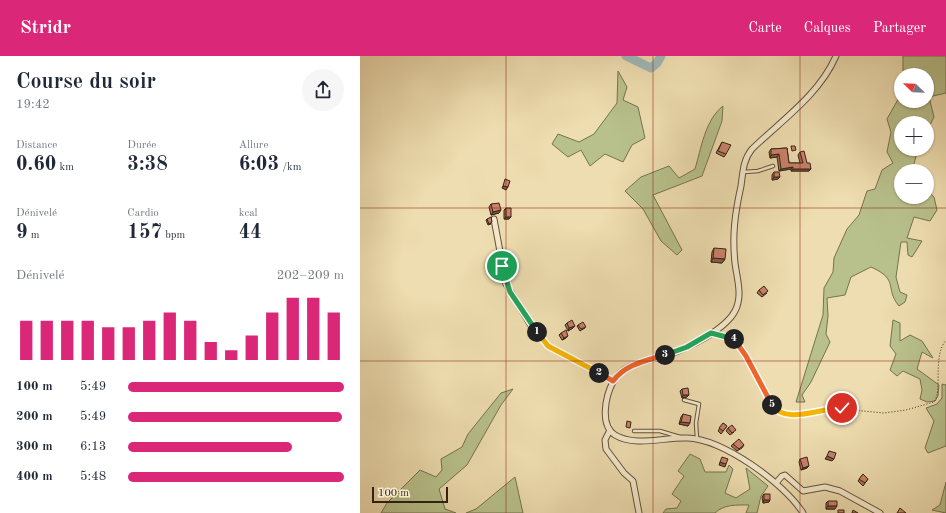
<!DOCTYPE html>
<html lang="fr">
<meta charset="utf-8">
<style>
body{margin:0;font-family:"Old Standard TT",serif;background:#f6f6f7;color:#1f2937;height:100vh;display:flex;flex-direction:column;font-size:15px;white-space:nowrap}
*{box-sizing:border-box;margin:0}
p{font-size:13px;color:#747a83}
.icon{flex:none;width:22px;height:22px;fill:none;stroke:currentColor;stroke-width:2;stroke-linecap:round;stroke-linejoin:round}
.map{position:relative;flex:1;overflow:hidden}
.sheet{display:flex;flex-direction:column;background:#fff;width:360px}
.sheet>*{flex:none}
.needle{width:26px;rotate:293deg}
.controls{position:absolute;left:534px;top:12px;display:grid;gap:8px}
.controls a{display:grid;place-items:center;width:40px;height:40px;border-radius:50%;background:#fff;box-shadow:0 1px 3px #0004;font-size:20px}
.scale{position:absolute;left:12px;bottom:10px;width:76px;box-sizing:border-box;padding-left:4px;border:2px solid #332313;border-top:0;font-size:11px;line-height:14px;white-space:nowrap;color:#332313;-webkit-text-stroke:3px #f4e9cc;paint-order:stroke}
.pin{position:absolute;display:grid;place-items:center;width:34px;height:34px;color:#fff;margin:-17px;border:2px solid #fff;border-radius:50%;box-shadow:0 1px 4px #0007}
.km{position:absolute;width:20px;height:20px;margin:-10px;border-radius:50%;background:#222;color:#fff;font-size:11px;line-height:20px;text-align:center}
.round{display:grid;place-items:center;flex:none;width:42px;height:42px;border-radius:21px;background:#f6f6f7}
.head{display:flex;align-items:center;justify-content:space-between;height:68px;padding:0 16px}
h1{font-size:22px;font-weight:700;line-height:30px}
.stats{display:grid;grid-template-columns:repeat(3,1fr);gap:6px;height:68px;padding:4px 16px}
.stats div{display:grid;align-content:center}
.stats b{font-size:20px;font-weight:700}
.stats small{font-size:11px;font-weight:400}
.stats p{font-size:11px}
.chart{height:112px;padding:8px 16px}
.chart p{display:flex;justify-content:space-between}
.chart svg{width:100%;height:72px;margin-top:4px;stroke:#db2777;stroke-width:6}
ul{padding:0 16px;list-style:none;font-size:13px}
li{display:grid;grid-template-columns:64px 48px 1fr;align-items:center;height:30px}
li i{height:10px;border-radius:5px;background:#db2777}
header{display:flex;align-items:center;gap:24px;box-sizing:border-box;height:56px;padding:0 20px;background:#db2777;color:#fff}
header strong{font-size:19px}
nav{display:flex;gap:22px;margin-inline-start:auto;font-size:14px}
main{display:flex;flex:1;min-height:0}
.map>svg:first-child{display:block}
</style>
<header>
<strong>Stridr</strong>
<nav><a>Carte</a><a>Calques</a><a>Partager</a></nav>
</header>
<main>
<section class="sheet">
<div class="head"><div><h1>Course du soir</h1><p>19:42</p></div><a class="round"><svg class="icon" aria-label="share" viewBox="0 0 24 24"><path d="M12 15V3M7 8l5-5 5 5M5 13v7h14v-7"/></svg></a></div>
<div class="stats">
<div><p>Distance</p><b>0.60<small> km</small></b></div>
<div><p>Durée</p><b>3:38</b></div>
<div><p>Allure</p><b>6:03<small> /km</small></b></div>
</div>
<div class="stats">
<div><p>Dénivelé</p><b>9<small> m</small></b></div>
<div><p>Cardio</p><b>157<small> bpm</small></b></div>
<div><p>kcal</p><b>44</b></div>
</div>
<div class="chart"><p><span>Dénivelé</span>202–209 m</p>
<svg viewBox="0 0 160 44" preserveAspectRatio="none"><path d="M5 44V20M15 44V20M25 44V20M35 44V20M45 44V24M55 44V24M65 44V20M75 44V15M85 44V20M95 44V33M105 44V38M115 44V29M125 44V15M135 44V6M145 44V6M155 44V15"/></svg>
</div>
<ul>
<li><b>100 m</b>5:49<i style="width:100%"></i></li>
<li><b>200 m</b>5:49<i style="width:99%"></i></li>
<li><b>300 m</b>6:13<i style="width:76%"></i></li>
<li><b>400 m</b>5:48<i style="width:100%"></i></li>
</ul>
</section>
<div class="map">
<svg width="586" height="457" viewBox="0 0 586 457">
<rect width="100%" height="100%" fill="#eeddb0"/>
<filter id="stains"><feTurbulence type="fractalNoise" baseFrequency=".005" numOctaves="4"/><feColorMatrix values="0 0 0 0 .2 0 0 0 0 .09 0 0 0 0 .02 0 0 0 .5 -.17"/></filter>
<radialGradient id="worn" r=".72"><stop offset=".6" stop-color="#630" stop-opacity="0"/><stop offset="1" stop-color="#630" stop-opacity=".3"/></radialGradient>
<!-- green -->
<path fill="#b8c18c" stroke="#767250" d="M543 0H586V37L569 41 574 61 567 75V67H541V93H558L552 115H541V141H567V135L574 141 577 154 570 165 554 161 547 182 562 185 552 201 548 199 547 186H541L536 221 540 236 547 239 545 246 539 250C524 232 540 224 511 211L491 221 485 239 467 242 468 260 466 278 470 286 451 326 442 339 445 346H436L463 259 464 232 473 216 474 202 487 173 499 159 507 135 515 133 522 114 533 107 527 96 531 76 527 63 541 38V45H567V19H543Z
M258 15 267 31 263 44 278 51 285 82 272 89 263 106 245 98 230 110 221 94 208 101 192 88 198 78 219 86 234 78 257 47Z
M363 50 362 65 342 120 293 139 322 194 317 199 301 185 283 153 265 135 281 121 309 110 319 122 335 113C341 93 345 64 363 50Z
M533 264 540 267V285L550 279 562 285 573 302 562 296 557 313 579 329 578 340 575 345 567 346 560 343 562 334 560 323 543 315 537 320 530 314 536 298 530 290Z
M582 328 586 329V390L568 397 565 392 574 365 566 352 577 348 582 342Z
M153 333 141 349 107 409 79 433 85 453 96 457H21L27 447 60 414 76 421 82 414 81 403 102 391 108 378 141 337Z
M330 398 340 403 345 416H366L369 409 373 413 365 437 376 442 390 433 386 412 408 430 401 440 397 457H386L389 449C377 449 364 448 355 457H303L306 453 317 452 321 445 312 438 324 420 318 415Z
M155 421 163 457H106L116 453Z
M586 426V457L572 454 580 449Z"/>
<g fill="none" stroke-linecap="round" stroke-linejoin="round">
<!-- river -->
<path stroke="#9fb8b7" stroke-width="9" d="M266 0 291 12 297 7 301 0"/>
<!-- lane casing -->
<g stroke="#62523a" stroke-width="4.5">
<path id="lane" d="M384 116 398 115 413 110
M324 344 339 348 336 367 337 382
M274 375H300L320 381"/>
</g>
<!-- street casing -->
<g stroke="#62523a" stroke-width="7">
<path id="street" d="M134 163 146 228 170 268 188 290 253 325
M250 374 245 384 246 393 264 417 273 425 279 457
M416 427 422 420 425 419 443 435 465 431 480 435 520 457
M443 457C424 427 363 383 327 382 305 381 275 391 255 379 239 369 246 339 253 326 264 306 288 305 308 299 328 292 365 274 375 255 383 240 377 223 375 207 372 179 375 157 381 130 383 116 383 104 392 93 422 64 459 39 476 0"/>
</g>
<!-- path -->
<path stroke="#332313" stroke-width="1" stroke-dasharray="1 2" stroke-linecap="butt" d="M359 278 372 282 386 300 414 352 421 357 431 360 471 352 524 357 546 354 574 346C583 334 572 302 586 284"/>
<!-- lane -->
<use href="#lane" stroke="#f4e9cc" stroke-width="2.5"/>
<!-- street -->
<use href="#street" stroke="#f4e9cc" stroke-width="5"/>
</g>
<!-- wall -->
<path fill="#ae705d" stroke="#332313" d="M362 86 366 98 364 101 356 97Z
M427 92 429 107H440L438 99 440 96 449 115H431V113L419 115 417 101 410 102 409 96 411 93Z
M414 116 420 121 418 123 412 124V119Z
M131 148 139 157 131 159 129 151Z
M146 152 151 161 149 163H144V154Z
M127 163 131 168 128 169 126 164Z
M354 192 365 203 362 207 351 206 352 196Z
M399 234 407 237 402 241 397 237Z
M207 267 213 272 208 275 205 269Z
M218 269 225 272 220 275 217 270Z
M201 277 208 280 206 282 202 284 199 279Z
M322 333 329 339 327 341 322 342 320 335Z
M323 358 328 370 319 368 321 361Z
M363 367 367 370 361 378 358 375Z
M368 372 374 376 370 379 366 375Z
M373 388 384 389 382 392 377 395 371 390Z
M440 403 447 412 441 414 439 406Z
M503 418 508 423 503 430 498 425Z
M404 438 409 446 403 447 402 441Z
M468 445 475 453H466V447Z"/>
<!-- shaded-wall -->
<path fill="#8d5b4c" stroke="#332313" d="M419 98 417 101 410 102 411 99Z
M433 111 431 113 419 115 421 113Z
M433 113H451L449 115H431Z
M414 121H420L418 123 412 124Z
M143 130 148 131 146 134 142 132Z
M141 154 139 157 131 159 133 156Z
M146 161H151L149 163H144Z
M353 202 365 203 362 207 351 206Z
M215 270 213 272 208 275 209 272Z
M208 280 206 282 202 284 204 282Z
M323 339H329L327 341 322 342Z
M321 366 330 367 328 370 319 368Z
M467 400 474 403 472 405 465 403Z
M360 406 366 408 365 411 359 409Z
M449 410 447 412 441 414 443 412Z
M404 444H410L409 446 403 447Z
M468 450H477L475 453H466Z"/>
<!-- building -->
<path fill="#ca826c" stroke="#332313" d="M362 86 371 89 366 98 358 95Z
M431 90H435L436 94 432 95Z
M427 92 429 107H443L440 96 444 95 447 107H450L451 113H433V111L421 113 419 98 411 99V93Z
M414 116H419L420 121H414Z
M145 123 150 125 148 131 143 130Z
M139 147 141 154 133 156 131 148Z
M146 152H151V161H146Z
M131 161 132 166 129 168 127 163Z
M354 192 366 193 365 203 353 202Z
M404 230 408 235 403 239 399 234Z
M212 264 215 270 209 272 207 267Z
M223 266 226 271 221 273 218 269Z
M206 274 208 280 204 282 201 277Z
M328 332 329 339H323L322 333Z
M323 358 331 360 330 367 321 366Z
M267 365 271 366 270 372 266 371Z
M363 367 367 370 363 375 359 372Z
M372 369 376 374 372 377 368 372Z
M379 383 384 389 379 393 373 388Z
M469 395 476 397 474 403 467 400Z
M362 401 368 403 366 408 360 406Z
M447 401 449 410 443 412 440 403Z
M503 418 508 423 505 427 499 423Z
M404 438H410V444H404Z
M468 445H477V450H468Z
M540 452 546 457H537Z
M478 454H484V457H478Z
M493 454 498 457H492Z"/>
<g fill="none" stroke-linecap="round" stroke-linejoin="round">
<!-- split-1 casing -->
<g stroke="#fff" stroke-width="8">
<path id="split-1" d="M142 210 150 236 177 276"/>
</g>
<!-- split-2 casing -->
<g stroke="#fff" stroke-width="8">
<path id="split-2" d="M177 276 188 290 239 317"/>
</g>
<!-- split-3 casing -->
<g stroke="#fff" stroke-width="8">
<path id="split-3" d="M239 317 253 325C266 308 285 305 305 299"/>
</g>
<!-- split-4 casing -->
<g stroke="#fff" stroke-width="8">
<path id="split-4" d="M305 299 327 291 351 277 374 283"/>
</g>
<!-- split-5 casing -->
<g stroke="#fff" stroke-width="8">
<path id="split-5" d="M374 283 386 300 412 349"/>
</g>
<!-- split-6 casing -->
<g stroke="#fff" stroke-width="8">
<path id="split-6" d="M412 349C426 369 460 352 482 352"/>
</g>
<!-- split-1 -->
<use href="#split-1" stroke="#22a559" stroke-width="5"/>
<!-- split-2 -->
<use href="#split-2" stroke="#f5b400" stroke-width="5"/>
<!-- split-3 -->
<use href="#split-3" stroke="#f0652b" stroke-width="5"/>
<!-- split-4 -->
<use href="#split-4" stroke="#22a559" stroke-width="5"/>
<!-- split-5 -->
<use href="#split-5" stroke="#f0652b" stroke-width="5"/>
<!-- split-6 -->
<use href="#split-6" stroke="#f5b400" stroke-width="5"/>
</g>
<!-- grid -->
<path fill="none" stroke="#8f2418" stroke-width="1" stroke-opacity="0.55" d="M146 0V457M293 0V457M440 0V457M0 152H586M0 305H586"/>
<rect width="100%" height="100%" filter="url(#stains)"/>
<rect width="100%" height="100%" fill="url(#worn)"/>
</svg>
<div class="controls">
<a><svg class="needle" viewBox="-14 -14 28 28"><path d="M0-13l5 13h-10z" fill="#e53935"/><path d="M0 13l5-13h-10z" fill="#747a83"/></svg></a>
<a>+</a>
<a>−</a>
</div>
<div class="scale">100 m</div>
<div class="pin" style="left:142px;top:210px;background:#1e9e55"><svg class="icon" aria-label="arrive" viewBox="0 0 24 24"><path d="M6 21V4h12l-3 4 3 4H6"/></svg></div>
<div class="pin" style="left:482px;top:352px;background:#d93025"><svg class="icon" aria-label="check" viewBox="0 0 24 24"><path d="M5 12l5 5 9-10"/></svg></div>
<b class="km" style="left:177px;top:276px">1</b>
<b class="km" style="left:239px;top:317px">2</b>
<b class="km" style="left:305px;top:299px">3</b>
<b class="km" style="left:374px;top:283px">4</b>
<b class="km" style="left:412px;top:349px">5</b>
</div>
</main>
